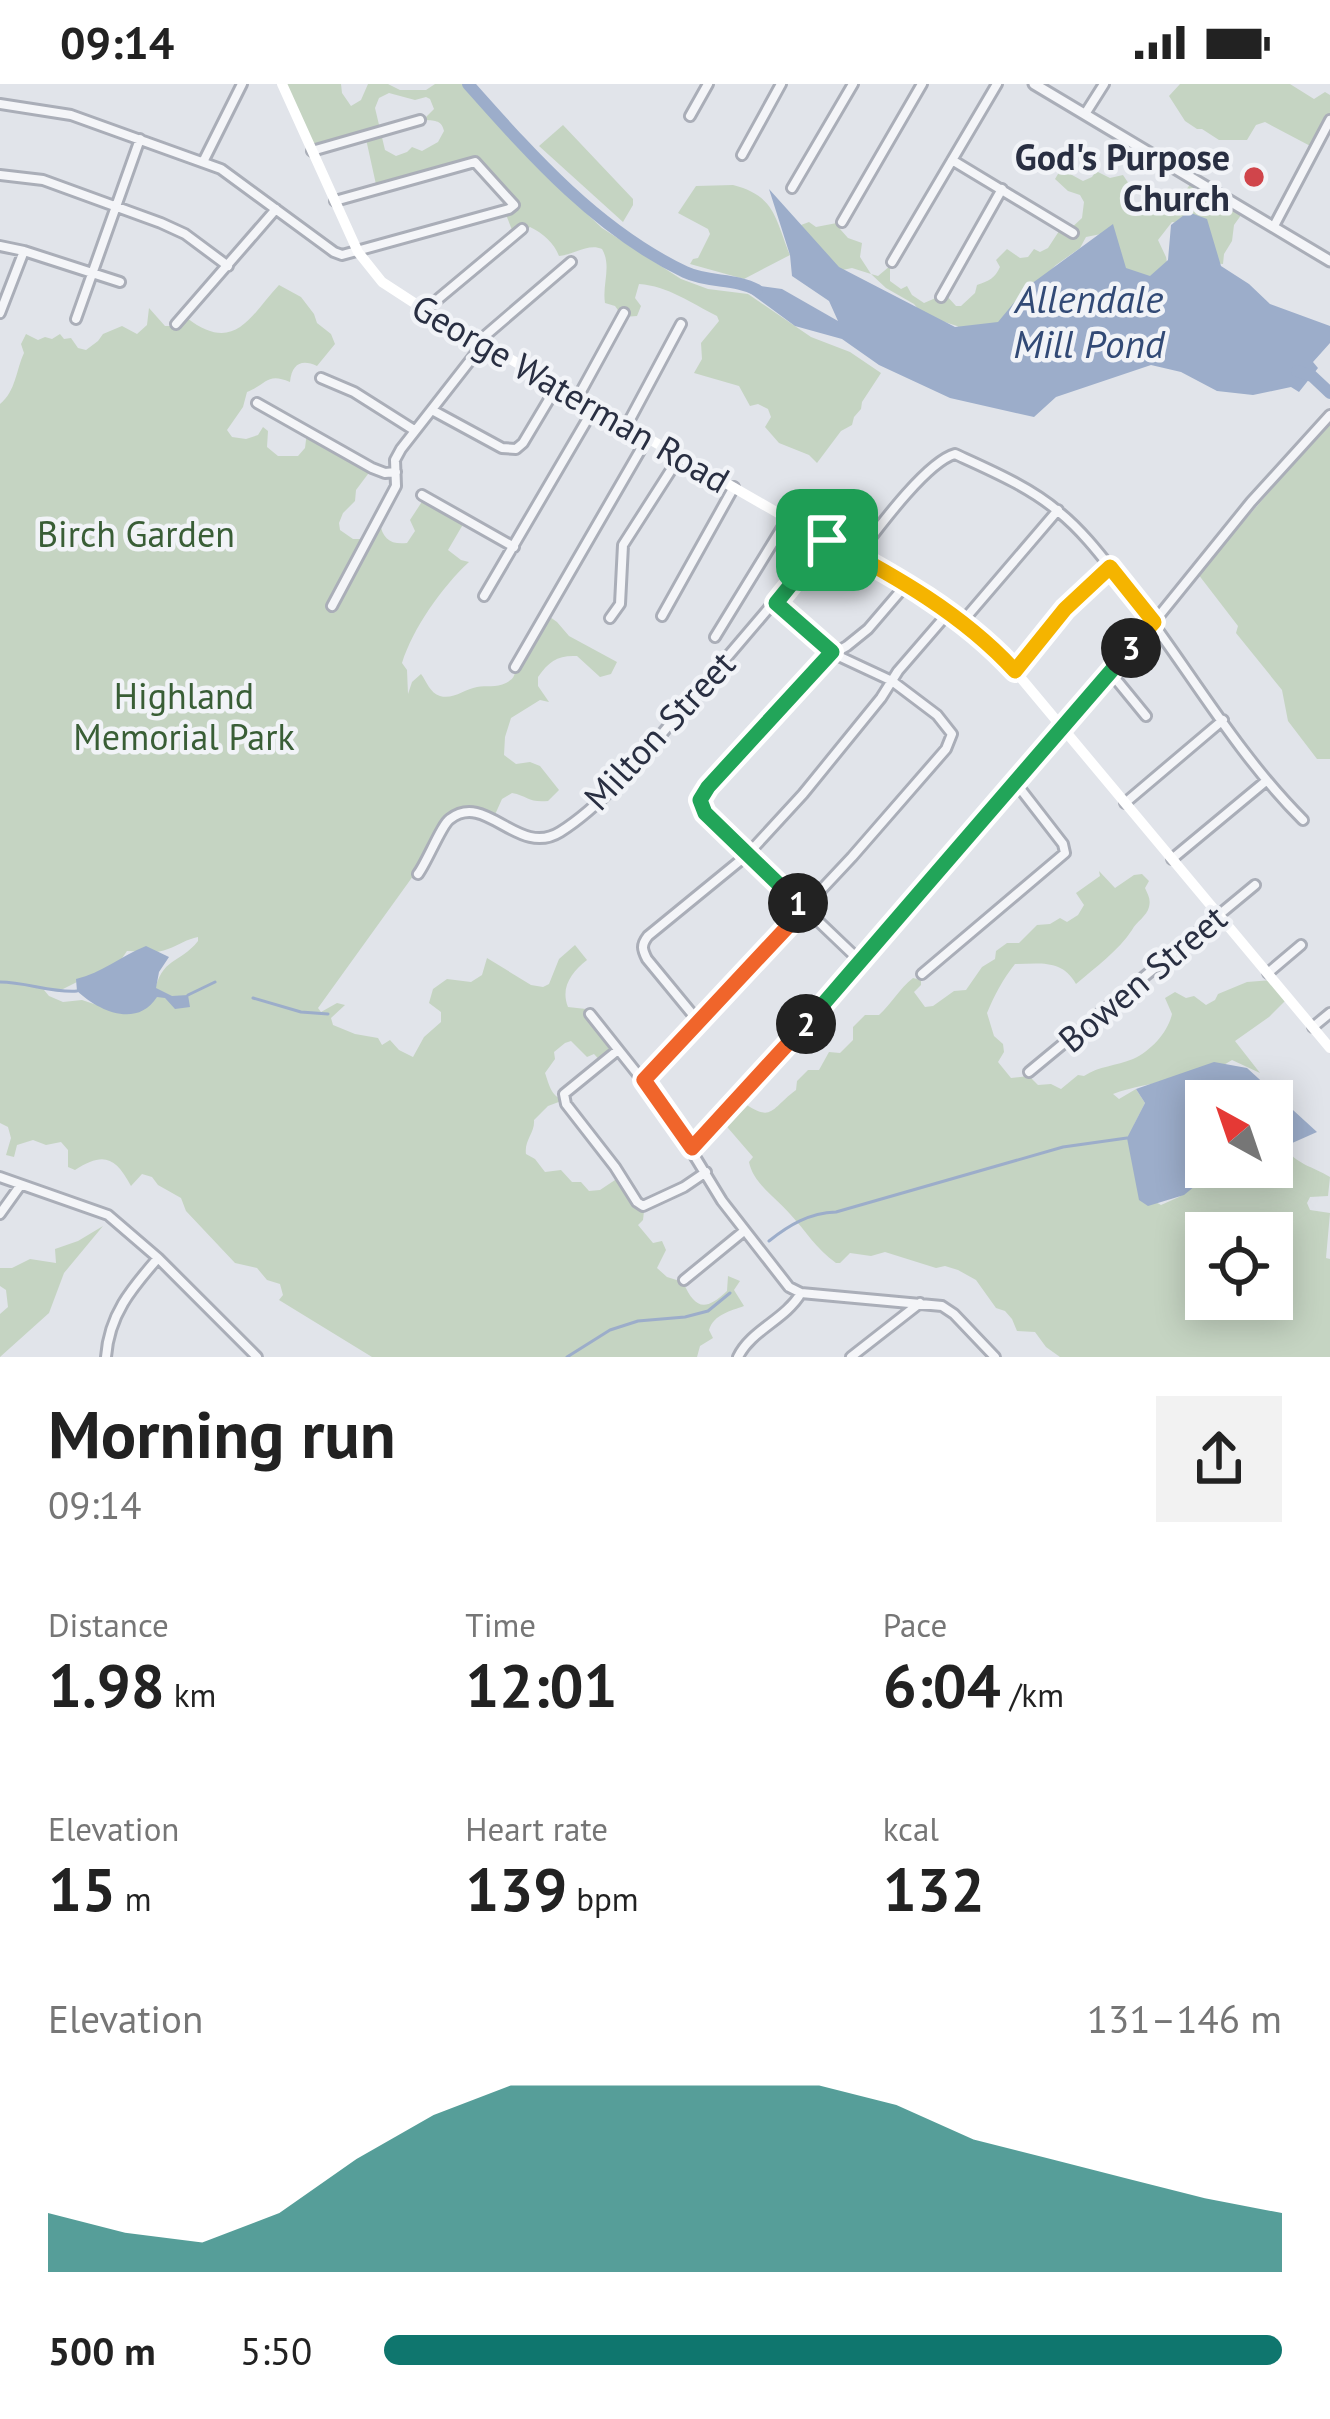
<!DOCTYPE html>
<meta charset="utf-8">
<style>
body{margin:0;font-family:"PT Sans",sans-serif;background:#f2f2f2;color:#222;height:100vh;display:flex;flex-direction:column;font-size:45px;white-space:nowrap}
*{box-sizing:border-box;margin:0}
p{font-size:39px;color:#767676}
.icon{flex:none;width:66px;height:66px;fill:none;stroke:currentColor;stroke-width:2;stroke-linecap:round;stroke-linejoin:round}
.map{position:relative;height:1273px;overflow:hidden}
.details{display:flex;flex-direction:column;background:#fff;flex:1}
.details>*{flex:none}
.needle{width:78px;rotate:320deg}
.tools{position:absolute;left:1185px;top:996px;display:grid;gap:24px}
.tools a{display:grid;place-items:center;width:108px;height:108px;border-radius:0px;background:#fff;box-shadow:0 6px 30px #0003;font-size:60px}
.pin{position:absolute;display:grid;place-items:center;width:102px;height:102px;color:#fff;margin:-51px;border-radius:24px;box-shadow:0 6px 18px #0006}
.km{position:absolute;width:60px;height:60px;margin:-30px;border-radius:50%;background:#222;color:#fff;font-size:33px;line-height:60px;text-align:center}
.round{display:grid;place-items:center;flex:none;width:126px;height:126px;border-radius:0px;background:#f2f2f2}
.overview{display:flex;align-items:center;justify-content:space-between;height:204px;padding:0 48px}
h1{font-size:66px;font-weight:800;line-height:90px}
.metrics{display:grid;grid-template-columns:repeat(3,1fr);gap:18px;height:204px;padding:12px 48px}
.metrics div{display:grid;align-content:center}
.metrics b{font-size:60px;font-weight:800}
.metrics small{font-size:33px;font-weight:400}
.metrics p{font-size:33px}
.chart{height:336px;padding:24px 48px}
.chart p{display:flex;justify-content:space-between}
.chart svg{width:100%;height:216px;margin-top:12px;fill:#0f766e;opacity:.7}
ul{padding:0 48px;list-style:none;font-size:39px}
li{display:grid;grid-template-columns:192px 144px 1fr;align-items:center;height:90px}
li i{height:30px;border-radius:15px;background:#0f766e}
.status{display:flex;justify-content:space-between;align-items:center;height:84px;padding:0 60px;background:#fff;direction:ltr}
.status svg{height:33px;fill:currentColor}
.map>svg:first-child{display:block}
</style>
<div class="status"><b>09:14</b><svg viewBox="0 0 49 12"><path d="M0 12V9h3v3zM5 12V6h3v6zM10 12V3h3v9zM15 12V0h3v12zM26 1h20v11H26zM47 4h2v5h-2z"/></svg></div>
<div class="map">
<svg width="1330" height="1273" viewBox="0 0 1330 1273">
<rect width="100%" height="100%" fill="#e1e4ea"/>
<!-- green -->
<path fill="#c5d4c2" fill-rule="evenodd" d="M282 0H341L342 9 351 22 361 16 368 0H388L400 6H426L435 0H468L533 79 602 144 681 195 708 205 748 210 811 253 850 268 881 289 862 318 861 325 854 333 852 341 841 347 817 379 809 371 779 359 765 343 771 333 768 325 758 320 750 322 739 302 694 289 702 275 701 259 719 237 717 232C691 219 668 202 639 200L635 214 641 222 637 232 623 233 615 222 605 219C602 200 612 182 602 165 588 159 574 171 559 172 554 159 543 149 530 143L519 151H514L505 128 514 123 476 80 377 105 366 55 314 68ZM389 9 415 16 426 13 430 15 434 25 423 36C434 37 441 35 444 47L438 58 422 67 412 63 407 68 396 72 385 66 375 24 379 14Z
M1180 0H1290L1314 15 1325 8 1330 11V39L1316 65 1265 38 1256 41 1247 56H1219L1202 45H1197L1185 37 1169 12Z
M563 41 633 115V121L623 138 539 62Z
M1061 85 1083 97 1092 93 1096 87 1110 94 1123 91 1133 106 1132 118 1147 126 1164 125 1175 113 1182 112 1193 96 1244 127 1234 141 1232 157 1224 170 1223 180 1211 179 1178 139 1172 138 1158 156 1166 173 1168 184 1160 195 1123 191 1101 150 1086 153 1080 164 1056 181 979 258 957 242 923 231 914 220 886 204 871 190 852 184 828 189 801 141 809 138 816 143 842 138 840 145 848 154 862 159 860 173 871 190 878 192 890 182V197L901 205 907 202 912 211 924 219 945 210 956 222H961L975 209 977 201C989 197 995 194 1000 183L996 176 1007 165 1020 174 1028 173 1034 165 1040 168 1048 164 1061 144 1068 147 1082 134 1084 118 1080 111 1068 107 1055 95Z
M733 101C776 112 775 135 790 171L744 195 690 180 693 175 698 174 710 150 708 145 678 129 696 102Z
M279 201 301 213 314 230 317 239 331 250 335 260 317 282C302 275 292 279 290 298 267 288 267 300 247 308L243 323 227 346 232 353 246 355 258 351 263 343 268 347 267 363 278 372H298L305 364 307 348 371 386 356 406 355 417 343 429 339 439 340 446 353 455H365L380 438C382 455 391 461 407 459L415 447 410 436 425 413 465 437 448 466 461 476 469 478C442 503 413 544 402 579L407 586 408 610 412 598 421 590C427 598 430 609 440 612 453 616 465 605 477 603 486 601 496 604 506 599 515 594 514 592 516 584L547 531 557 538 569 552 617 578 611 590 600 593 577 572C558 571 549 577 538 593V602L549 618 540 616 511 634 505 653 504 671 516 680 530 678 540 682 559 706 548 717C529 719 528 712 512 709L502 715 493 735C426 724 456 759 421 781L318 924 321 928 337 919 345 921 331 934 333 941 355 950 378 954 382 961 390 956 399 966 413 973 424 953 441 938V928L429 919 433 905 447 895 471 898 482 891 487 874 531 901 543 903 549 900 559 875 575 861 587 876C572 888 560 903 568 923L586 925 620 968 604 981 594 970 587 973 571 957 565 959 554 968 555 975 545 989C549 1000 551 1013 564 1016L548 1022 534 1036C535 1049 524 1056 526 1070L535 1075 545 1088 561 1086 572 1098H581L589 1107 600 1106 621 1092 644 1127 643 1136 638 1141 653 1159 662 1157 666 1166 657 1184 667 1193 683 1198C695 1225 705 1228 727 1207L728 1192 740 1197 734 1206 744 1222C731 1227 714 1230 709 1246L713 1254 700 1262 697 1273H372L279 1216 283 1211 280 1200 267 1196 257 1184 235 1179 186 1127 181 1114 158 1101 152 1093 142 1090 131 1102C115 1072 103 1068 75 1086L68 1083V1066L61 1058 46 1061 33 1056 17 1061 14 1073 6 1071 11 1054 8 1043 0 1039V320C16 307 16 286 24 269L21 260 26 250 38 256 45 253 52 255 60 250 64 255 71 254 78 264 86 266 98 257 103 250 122 242 137 250 147 241 149 224 165 242H178L187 234C235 271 250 232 279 201ZM198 853V857C179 881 162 872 154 910L97 921 82 916 63 918 49 912 44 906 63 905 91 891H99L116 883 127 867C142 867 154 871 168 865 179 861 187 855 198 853Z
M1330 338V675H1317L1288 637 1282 606 1236 549 1238 542 1198 490Z
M1099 787 1115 804 1134 791 1142 790 1149 797 1145 804C1148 811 1151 815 1149 823 1147 832 1136 838 1132 846 1118 867 1096 883 1076 900 1062 875 1040 880 1015 880 1003 895 994 912 987 929L994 952 1003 960 1004 968 998 978 1011 994 1029 992 1038 1001 1051 1000 1061 1005 1078 991 1084 992C1099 982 1116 982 1133 975 1151 967 1168 948 1172 930L1165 914 1175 908 1186 914 1194 912 1206 921 1215 916 1218 910 1247 898 1273 896 1288 914 1269 933 1235 957 1260 989 1232 976C1200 997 1149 996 1113 1010L1119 1015 1136 1005 1145 1019 1134 1041 1152 1116 1161 1121 1179 1113 1220 1083H1272V1068L1285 1063C1295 1080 1314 1083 1330 1093L1328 1112 1310 1113 1307 1119 1310 1126 1330 1129 1326 1174 1330 1175V1273H1060L1046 1263 1035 1248 1017 1247 1012 1235 1005 1227 996 1224 976 1196 958 1186 945 1182 936 1184 885 1168 871 1172 850 1169 840 1179H836C816 1165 806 1147 790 1130 776 1114 753 1099 749 1078L753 1073 722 1037 741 1017C773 1040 770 1025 796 1006L797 997 808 986H819L829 968 840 969 853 956V943L865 931H879C892 919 899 905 913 894L921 896V901L914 908 925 923 933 922 954 907 966 906 982 883 995 875 996 867 1007 859H1019L1037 841 1050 840 1060 834 1067 838 1078 831 1084 821 1076 809 1100 792ZM1206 1149H1272V1215H1206Z
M103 1142 64 1189 49 1229 0 1273V1230L8 1223 6 1206 0 1202V1184H12L30 1175 56 1179 55 1165 78 1157Z"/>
<!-- water -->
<path fill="#9cadca" d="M769 105 839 183 955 243 998 238 1027 203 1113 140 1126 184 1150 192 1168 176 1171 141 1188 128 1207 135 1221 182 1249 200 1270 220 1330 242V259L1313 278 1318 284 1299 308 1291 303 1253 311 1217 307 1181 288 1151 281 1056 313 1034 333 950 314 879 281 842 255 795 242 750 209 745 200 782 205 838 237 829 217 792 192 790 171Z
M146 862 169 873 159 888 156 904 172 912 188 911 190 923 175 925 165 914 157 913C137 944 100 928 77 907L76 895C102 889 121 872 146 862Z
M1214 978 1247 984 1317 1048 1272 1068V1017H1206V1083H1218L1184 1111 1148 1122 1139 1116 1127 1054 1145 1019 1136 1005Z"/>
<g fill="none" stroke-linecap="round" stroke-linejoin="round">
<!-- stream -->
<path stroke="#9cadca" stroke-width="3" d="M0 898C26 898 52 909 77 907
M188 911 215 898
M253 914 301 928 328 930
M769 1157C789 1141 809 1129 836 1128L1063 1063 1127 1054
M567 1273 610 1246 638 1237 685 1233 708 1227 730 1209"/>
<!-- river -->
<path stroke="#9cadca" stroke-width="12" d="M468 0C532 72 597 146 685 188 708 199 735 194 757 206
M1297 287 1312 292 1330 309"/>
<!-- minor casing -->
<g stroke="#aaaeb8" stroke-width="14">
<path id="minor" d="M0 20 71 31 221 85 334 168 342 171 509 125 514 121 475 78 335 117
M1085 30 1104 0
M690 32 708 0
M312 67 420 36
M742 71 781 0
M952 76 1073 149
M203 78 242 0
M0 91 43 96 161 139 185 150 228 182
M792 104 853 0
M842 138 922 0
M1274 142 1330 36
M0 162 24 167 120 198
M892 178 997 0
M941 213 1002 105
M425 226 522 145
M0 229 24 167
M76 235 140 55
M176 240 276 125
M479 257 571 178
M321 294 354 308 414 346
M578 313 624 229
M257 319 372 384 385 389 396 388
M432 326 502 364 516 365 523 359 557 302
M627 341 681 240
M422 411 514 463
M857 472C876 447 926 378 955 370 990 386 1030 403 1059 428 1085 449 1105 477 1126 503 1186 580 1234 667 1303 736
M484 512 594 324
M332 522 396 402 395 376 401 365 483 260
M662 532 734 403
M610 534 620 520 623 461 680 372
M963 537 1058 426
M715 553 788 434
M515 583 648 353
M1015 587 1065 525 1110 483
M1110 588 1146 632
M1125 719 1223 636
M1172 775 1266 697
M418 790C427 778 442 740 450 735 486 707 518 774 560 748 600 723 641 675 671 639 723 578 774 518 826 457
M861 878 705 729 700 716 708 703 824 575 847 562 868 545 904 503
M1268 889 1301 861
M922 890 1065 769 1063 760 1015 698
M590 930 667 1027 722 1117 789 1203 801 1209 942 1222 954 1230 995 1273
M698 937 647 875C642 865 641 861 648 852L747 771 803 710 881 614 898 587 949 528
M1313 943 1330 929
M618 966 564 1010 566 1020 615 1083 637 1118 643 1122 684 1103 706 1088
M1029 988 1255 801
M643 996 852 773 946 665 952 650 937 631 892 597 832 569 776 519
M692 1064 835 909 1154 538 1251 418 1330 331
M0 1093 108 1131 158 1174 257 1273
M0 1130 20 1102
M684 1196 744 1147
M106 1273C109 1231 131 1205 158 1174
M738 1273C751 1246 785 1236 801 1209
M851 1273 920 1219"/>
</g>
<!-- tertiary casing -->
<g stroke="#aaaeb8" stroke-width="15">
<path id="tertiary" d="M1034 0 1330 177"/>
</g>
<!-- minor -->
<use href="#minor" stroke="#f4f5f8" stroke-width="8"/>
<!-- tertiary -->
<use href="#tertiary" stroke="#f4f5f8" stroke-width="9"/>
<!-- secondary -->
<path stroke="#fff" stroke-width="10" d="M282 0 358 168 382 198 425 226 950 528 982 553 1015 587 1330 964"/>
</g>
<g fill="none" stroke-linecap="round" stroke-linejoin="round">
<!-- split-1 casing -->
<g stroke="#fff" stroke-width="24">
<path id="split-1" d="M798 819 705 729 700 716 708 703 832 568 776 519 827 456"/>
</g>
<!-- split-2 casing -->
<g stroke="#fff" stroke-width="24">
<path id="split-2" d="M798 819 805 824 644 996 692 1064 806 940"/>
</g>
<!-- split-3 casing -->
<g stroke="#fff" stroke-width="24">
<path id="split-3" d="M806 940 1131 564"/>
</g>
<!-- split-4 casing -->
<g stroke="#fff" stroke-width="24">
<path id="split-4" d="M827 456C895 492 963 530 1015 587L1065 525 1110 483 1154 538 1131 564"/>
</g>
<!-- split-1 -->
<use href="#split-1" stroke="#22a559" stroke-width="15"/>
<!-- split-2 -->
<use href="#split-2" stroke="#f0652b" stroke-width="15"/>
<!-- split-3 -->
<use href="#split-3" stroke="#22a559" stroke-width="15"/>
<!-- split-4 -->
<use href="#split-4" stroke="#f5b400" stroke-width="15"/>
</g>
<!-- markers -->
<circle fill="#d0454b" stroke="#f1f3f7" stroke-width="4.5" cx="1254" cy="93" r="12"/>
<g text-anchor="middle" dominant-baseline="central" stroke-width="9" stroke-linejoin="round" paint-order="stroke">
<!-- poi labels -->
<g font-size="36" font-weight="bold" fill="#292f42" stroke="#f1f3f7" text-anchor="end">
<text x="1230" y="72">God's Purpose<tspan x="1230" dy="41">Church</tspan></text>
</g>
<!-- street labels -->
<g font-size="36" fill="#292f42" stroke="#f1f3f7">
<text transform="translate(571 309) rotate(30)">George Waterman Road</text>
<text transform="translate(659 646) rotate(-47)">Milton Street</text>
<text transform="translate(1142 894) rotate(-40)">Bowen Street</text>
</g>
<!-- park labels -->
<g font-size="36" fill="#395e36" stroke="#f1f3f7">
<text x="136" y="449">Birch Garden</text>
<text x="184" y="611">Highland<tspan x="184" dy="41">Memorial Park</tspan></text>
</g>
<!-- water labels -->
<g font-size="39" font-style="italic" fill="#324a76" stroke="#f1f3f7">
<text x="1089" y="214">Allendale<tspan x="1089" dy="45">Mill Pond</tspan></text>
</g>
</g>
</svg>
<div class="tools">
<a><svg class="needle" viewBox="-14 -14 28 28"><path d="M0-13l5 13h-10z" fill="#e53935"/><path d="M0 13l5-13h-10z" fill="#767676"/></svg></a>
<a><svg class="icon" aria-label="locate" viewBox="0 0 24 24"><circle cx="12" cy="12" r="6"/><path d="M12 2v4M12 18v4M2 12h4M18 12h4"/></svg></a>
</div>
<div class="pin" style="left:827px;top:456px;background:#1e9e55"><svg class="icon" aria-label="arrive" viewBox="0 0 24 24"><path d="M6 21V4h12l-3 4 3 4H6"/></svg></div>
<b class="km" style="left:798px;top:819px">1</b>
<b class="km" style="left:806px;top:940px">2</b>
<b class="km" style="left:1131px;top:564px">3</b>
</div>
<section class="details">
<div class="overview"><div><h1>Morning run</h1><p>09:14</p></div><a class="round"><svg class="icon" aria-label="share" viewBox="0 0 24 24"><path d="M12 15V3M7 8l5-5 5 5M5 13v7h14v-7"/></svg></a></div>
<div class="metrics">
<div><p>Distance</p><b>1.98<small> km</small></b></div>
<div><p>Time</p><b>12:01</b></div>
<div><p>Pace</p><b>6:04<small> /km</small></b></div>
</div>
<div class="metrics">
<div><p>Elevation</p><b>15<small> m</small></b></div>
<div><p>Heart rate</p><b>139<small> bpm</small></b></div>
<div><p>kcal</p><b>132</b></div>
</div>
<div class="chart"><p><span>Elevation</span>131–146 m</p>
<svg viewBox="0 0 160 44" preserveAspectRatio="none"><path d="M0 44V32L10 36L20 38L30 32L40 21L50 12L60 6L70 6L80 6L90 6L100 6L110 10L120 17L130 21L140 25L150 29L160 32V44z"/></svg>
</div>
<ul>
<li><b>500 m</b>5:50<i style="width:100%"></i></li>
</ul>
</section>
